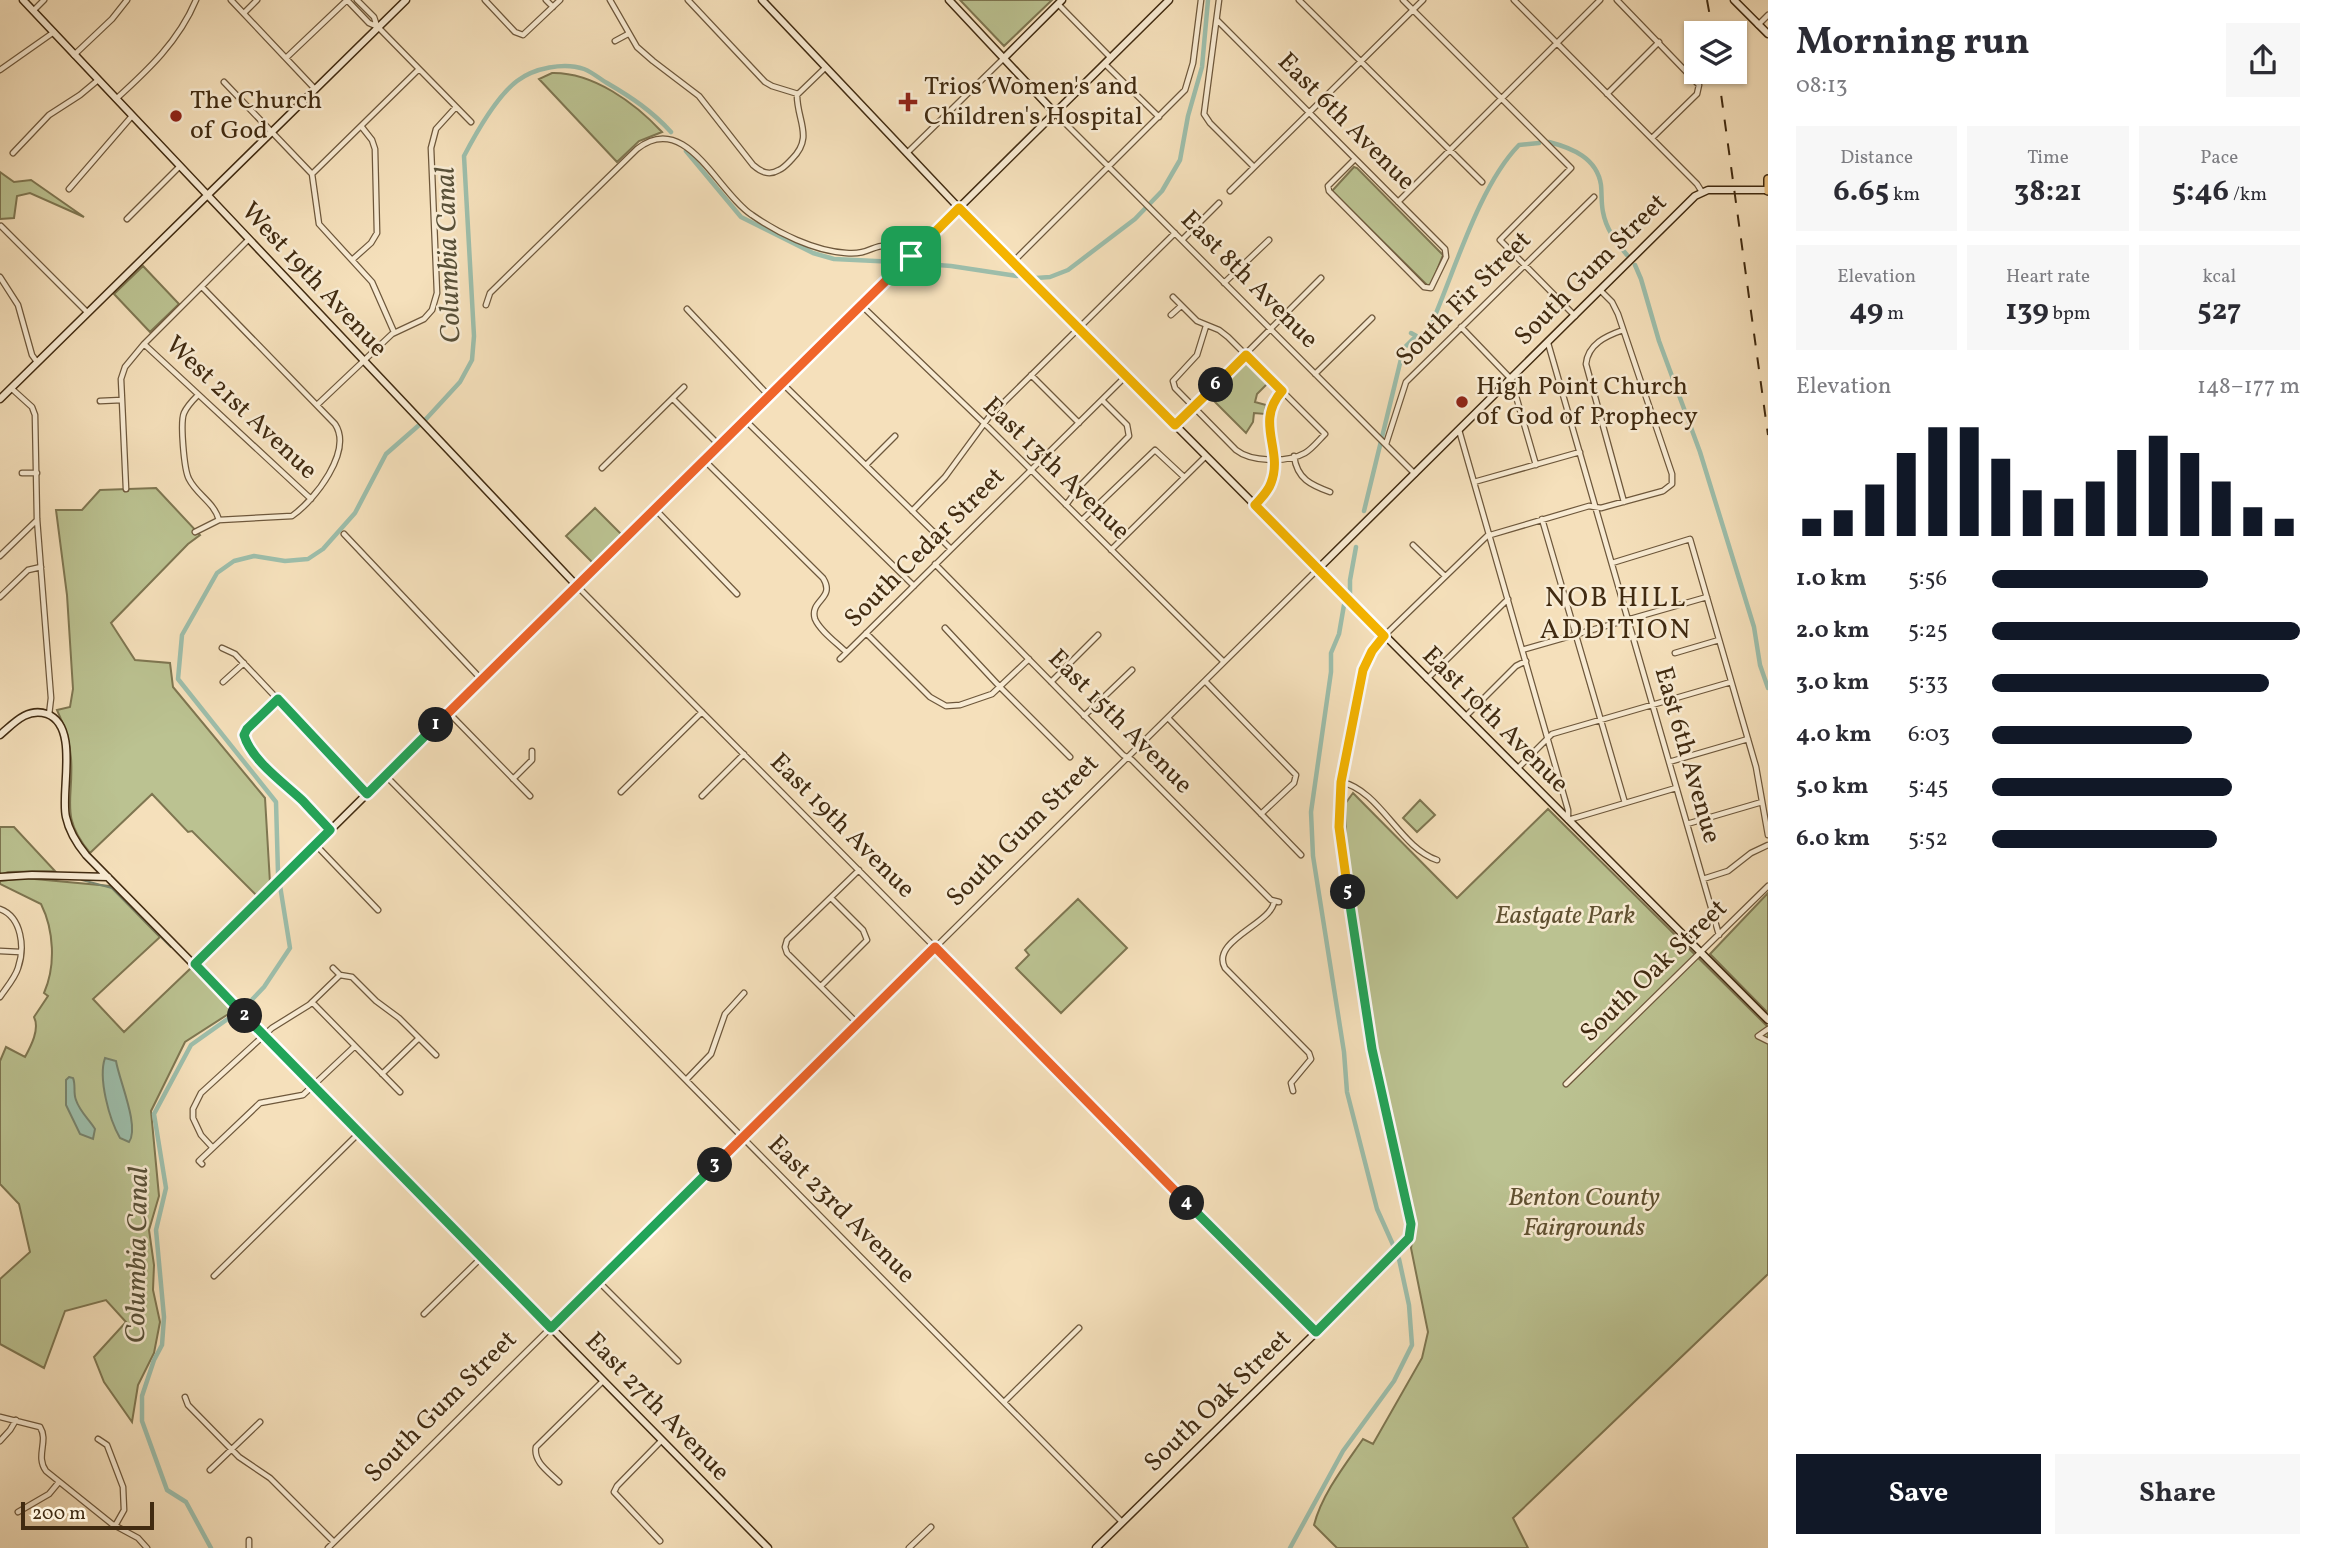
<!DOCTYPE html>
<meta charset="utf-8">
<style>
body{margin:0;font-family:Vollkorn,serif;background:#f7f7f7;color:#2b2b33;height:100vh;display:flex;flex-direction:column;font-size:26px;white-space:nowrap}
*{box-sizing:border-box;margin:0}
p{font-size:23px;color:#7c7c81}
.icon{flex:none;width:38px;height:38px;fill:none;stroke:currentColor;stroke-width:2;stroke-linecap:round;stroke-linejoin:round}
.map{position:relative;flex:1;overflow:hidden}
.side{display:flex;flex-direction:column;background:#fff;width:560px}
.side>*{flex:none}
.controls{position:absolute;left:1684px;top:21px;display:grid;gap:14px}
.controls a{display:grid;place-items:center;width:63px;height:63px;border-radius:0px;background:#fff;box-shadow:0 2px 5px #0004;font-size:35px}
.scale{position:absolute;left:21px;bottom:18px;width:133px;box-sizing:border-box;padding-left:7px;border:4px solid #412b11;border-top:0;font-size:19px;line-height:24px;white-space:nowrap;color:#412b11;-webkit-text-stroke:5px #f8ebd3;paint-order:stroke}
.pin{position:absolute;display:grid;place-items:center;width:60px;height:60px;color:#fff;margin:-30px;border-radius:14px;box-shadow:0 4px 10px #0006}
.km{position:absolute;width:35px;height:35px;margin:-18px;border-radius:50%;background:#222;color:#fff;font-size:19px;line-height:35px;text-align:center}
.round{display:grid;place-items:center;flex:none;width:74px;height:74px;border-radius:0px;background:#f7f7f7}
.overview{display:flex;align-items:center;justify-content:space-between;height:119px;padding:0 28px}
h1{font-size:38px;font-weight:700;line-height:52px}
.metrics{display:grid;grid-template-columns:repeat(3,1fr);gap:10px;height:119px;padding:7px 28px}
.metrics div{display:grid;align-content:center;border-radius:0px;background:#f7f7f7;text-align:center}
.metrics b{font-size:30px;font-weight:700}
.metrics small{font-size:19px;font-weight:400}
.metrics p{font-size:19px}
.chart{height:196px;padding:14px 28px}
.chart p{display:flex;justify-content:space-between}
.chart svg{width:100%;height:126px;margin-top:7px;stroke:#111827;stroke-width:6}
.button{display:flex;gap:14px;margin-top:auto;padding:14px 28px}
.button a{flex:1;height:80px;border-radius:0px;background:#111827;color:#fff;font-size:28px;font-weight:700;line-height:80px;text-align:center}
.button a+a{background:#f7f7f7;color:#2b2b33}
ul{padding:0 28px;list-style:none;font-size:23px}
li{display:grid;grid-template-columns:112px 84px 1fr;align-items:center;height:52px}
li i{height:18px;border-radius:9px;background:#111827}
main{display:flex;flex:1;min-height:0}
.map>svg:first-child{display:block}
</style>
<main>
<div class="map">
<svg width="1768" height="1548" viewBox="0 0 1768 1548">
<rect width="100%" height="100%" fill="#f5e0bb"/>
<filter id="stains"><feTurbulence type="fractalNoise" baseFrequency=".00286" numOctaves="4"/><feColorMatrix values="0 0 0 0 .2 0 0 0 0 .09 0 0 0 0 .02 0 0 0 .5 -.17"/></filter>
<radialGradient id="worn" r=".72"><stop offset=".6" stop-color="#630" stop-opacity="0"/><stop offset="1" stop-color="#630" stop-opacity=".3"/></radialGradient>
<!-- green -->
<path fill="#bbc291" stroke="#7e7651" stroke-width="2" d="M960 0H1052L1004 46Z
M552 73C593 72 635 103 662 132L639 141 617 162 539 79Z
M1354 167 1357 168 1443 255 1431 285H1427L1332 191Z
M0 172 14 182 31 180 84 217 30 193 17 196 14 218 0 219Z
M143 266 179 304 150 332 114 294Z
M1245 363H1249L1268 383 1257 394 1255 402 1266 405 1265 414 1254 413 1253 422 1246 433 1210 397Z
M156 488 200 535 188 544 111 623 135 660 170 663 173 687 265 798 270 883 256 895 192 831 188 832 152 794 90 853C59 816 74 800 71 758 70 741 64 725 57 710L70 707 73 689 67 595 56 510H82L100 490Z
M595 508 622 535 593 563 566 536Z
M1353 793 1457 898 1548 809 1768 1027V1274L1513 1518 1528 1548H1337L1314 1525C1322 1494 1345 1465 1363 1439L1373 1444 1422 1358 1428 1332 1411 1248 1415 1223 1377 1056 1360 941 1346 843 1345 804Z
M1420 800 1435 815 1417 832 1403 818Z
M0 827H14L55 871 8 872 0 875Z
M24 878 110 886 160 937 93 999 124 1032 191 968 233 1011 185 1042 151 1111 159 1196 149 1230 154 1265 153 1290 160 1322 154 1353 138 1385 132 1422 104 1382 94 1357 126 1322 106 1300 65 1311 44 1368 0 1344V1279L30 1252 19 1204 0 1184V1061L6 1047 25 1057C31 1046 40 1029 34 1017L48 996 44 993C56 966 54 930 41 904L0 884V881Z
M1768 893V1013L1710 954Z
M1078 899 1127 948 1061 1013 1016 968 1029 955 1025 950Z"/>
<!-- water -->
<path fill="#9dbeab" stroke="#78836d" stroke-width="2" d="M105 1058 116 1061C119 1080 140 1127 129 1142L120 1138C109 1119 98 1078 105 1058Z
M69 1077 73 1078C76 1085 73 1093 76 1100 80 1112 89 1119 95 1129L93 1139 80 1134 66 1105V1080Z"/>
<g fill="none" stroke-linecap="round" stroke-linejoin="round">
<!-- stream -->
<path stroke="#78836d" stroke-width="2" d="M82 880 112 888 171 947"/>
<!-- canal -->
<path stroke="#9dbeab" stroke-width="4.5" d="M1549 142C1572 148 1597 158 1601 185 1602 194 1601 203 1603 212 1606 229 1616 242 1627 255
M686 151 741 217 813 253 834 259 896 262
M912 263 951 266 1017 276
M1635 265 1641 279 1659 341 1700 452 1754 627 1760 665 1768 688
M1036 278 1050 277 1068 270 1135 219 1162 191 1180 160 1188 116 1202 67 1208 0
M1411 333 1420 338 1427 334C1453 278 1477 188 1519 145L1539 143
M1364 511 1402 355 1405 347 1416 336
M1350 594V580L1356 547
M1344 605 1339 634 1331 653V672L1311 812 1313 856 1344 1052 1347 1092 1377 1209 1394 1247
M244 1008 264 987 290 948 278 873 276 802 178 679 182 635 217 573 234 561 254 556 285 561 308 559 323 549 355 513 386 454 426 419 460 382 472 360 474 336 464 156C476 133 496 97 517 81 534 68 564 62 584 69 592 72 600 79 607 83 631 97 652 111 671 132
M211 1548 186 1502 167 1490 142 1421V1396L154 1360 162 1345 164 1317 156 1230 166 1188 154 1114 191 1045 236 1013
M1290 1548 1343 1451 1394 1381 1412 1345 1409 1305 1399 1259"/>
<!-- street casing -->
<g stroke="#6e583c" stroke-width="7">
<path id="street" d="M231 0 315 89
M347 0 369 23 378 27 471 122
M357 0 374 17 377 26
M485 0 515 32 523 35 560 0
M546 0 553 7
M610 0 637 47 653 61 699 96 753 165C761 172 769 176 779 170 784 168 788 163 792 159 814 137 797 121 797 95L826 67
M688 0 765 82 772 86 798 94
M1219 0 1204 114 1210 123 1254 167
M1299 0 1482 182
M1403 0 1571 168 1500 240 1575 316
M1514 0 1697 184 1702 192
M1617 0 1699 85 1697 94 1652 138
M1058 4 1111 58
M33 11 44 0
M244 13 257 0
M1217 20C1293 96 1369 173 1445 249L1446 257 1431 288 1424 287 1329 191 1328 186 1355 159
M1758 25 1768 15
M615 41 628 34
M74 55 112 19 127 0
M286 58 347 0
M1105 64 1159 117
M0 70 54 32
M224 82 312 174 319 224 372 282 394 332
M1607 94 1659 42
M116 99C148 70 179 41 196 0
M1055 113 1415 474
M13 153 49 115 80 95 98 80
M907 153 1004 58
M312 174 419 69
M69 189 132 116
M1230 191 1423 0
M1398 202 1600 0
M127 219 180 166
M1 226 88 313
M1182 240 1219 203
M352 260 371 243 377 233 375 149 372 140 361 126
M1013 262 1185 90 1193 63 1201 0
M0 277 18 305 32 355 37 362
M1224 283 1269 240
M1173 297 1197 321 1219 330 1228 337 1325 434C1319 440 1312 449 1305 453 1287 463 1251 462 1236 450L1175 388 1173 381 1197 355 1206 326
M486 305 490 293 637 149C686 110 717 192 752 215 778 233 814 251 846 253 879 256 873 233 911 256
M861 305 989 428 1224 662
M687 309 769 396
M1171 315 1181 306
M1461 327 1511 379 1536 465
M1623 330C1606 336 1588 344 1586 364L1624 502
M1548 343 1719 935
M144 344 311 499
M1315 374 1372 318
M1031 375 1079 423
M782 383 951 549
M11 388 32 407 35 415 37 519 51 698 49 715
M198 395C193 400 187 406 184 413 180 422 184 470 189 479 197 495 214 502 219 520
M673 399 719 445
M100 401 122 400
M317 405 392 334 424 319 432 310 437 293 431 148 436 129 456 107
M745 420 914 586
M1175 425 1321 278
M1459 430 1568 810V820L1676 788
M1386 444 1406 382 1594 197
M1294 456C1297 479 1311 485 1330 492
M704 460 823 578C836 599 809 600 815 619 820 631 837 643 846 652
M866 465 895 436
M602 468 684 387
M22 473H37
M1474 482 1580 452
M126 489 122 400 121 379 125 367 144 344 249 239
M1066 505 1079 487 1129 436 1127 425 1102 400
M1255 505C1262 498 1269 492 1272 482 1283 450 1255 421 1282 391
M655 509 737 594
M912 511 945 477 989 417 1175 233
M1542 519 1625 803
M1082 520 1155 450 1184 477
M195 532 219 520 292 516C315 500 353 451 335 424L202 287
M344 534 482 680
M1413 545 1445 576
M1111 550 1206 456
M0 556 37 520
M1612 563 1690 539 1756 767 1768 835
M935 564 1123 755 1132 760 1271 900 1279 902
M577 586 1316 1332
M0 597 28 570 41 567
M945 628 1000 687 1070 757
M866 633 930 697 946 706 960 705 992 694 1029 659
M1385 635 1487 536 1589 506 1601 508 1663 491 1672 484V474L1618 314 1612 302 1601 291
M222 648 235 654 367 794
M1522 650 1707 597
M1675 653 1719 640
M840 659 1126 376
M1427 679 1508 599
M1205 681 1296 775 1294 783 1261 814
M223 682 244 663
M1051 682 1098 635
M278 699 247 729 244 735 245 740C268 775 302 800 330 830
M449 713 530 796
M1084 716 1132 670
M1465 717 1516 666 1526 661
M1168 718 1301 855
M1669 762 1748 739
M1517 769 1552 734 1731 682
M385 775 1122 1522
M513 779 532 760V751
M1341 782C1380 790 1400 848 1437 860
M621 792 702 712
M702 796 744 754
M1687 824 1762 802
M315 844 378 910
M1703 879 1728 871 1751 853 1768 845
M1274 902C1271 924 1210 941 1225 968L1309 1053 1311 1059 1291 1083 1293 1091
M0 909C22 917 25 948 18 968 15 978 6 988 0 997
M0 951 20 952
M333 968 340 975
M821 986 867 940 863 930 831 898
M312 1002 400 1092
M858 1024 787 953 785 947 787 940 859 870
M1768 1029 1758 1036 1768 1041
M382 1074 419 1038
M686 1080 711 1054 725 1014 744 993
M1566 1084 1768 886
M212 1147 201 1135 193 1118V1109L201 1093 272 1028 309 1005 340 975 352 977 376 1001 399 1018 436 1055
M202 1164 199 1161 260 1103 303 1095 355 1046
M214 1276 359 1133
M599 1282 678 1361
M424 1314 482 1257
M185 1397 188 1405 239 1457 270 1478 334 1542
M1004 1402 1079 1328
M0 1417 40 1427C49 1441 35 1456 46 1471L112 1524 138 1538 147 1548
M98 1439 107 1445 123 1487 124 1510 115 1526
M0 1441 10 1430 16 1420
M210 1470 260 1422
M559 1482C549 1472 533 1462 536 1447L603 1381
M18 1512 49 1494 59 1482
M660 1541 614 1492 617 1486 662 1440
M249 1548V1540
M328 1548 1318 569
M909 1548 931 1527"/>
</g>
<!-- secondary casing -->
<g stroke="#412b11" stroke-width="9">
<path id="secondary" d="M23 0 577 586
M762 0 959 208 1768 1020
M949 0 1055 113
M1734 0 1768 34
M1004 58 1062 0
M0 399 406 0
M1318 569 1695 196 1708 190H1768
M0 735C13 724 27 707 47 714 80 726 60 792 66 817 69 831 77 844 86 855L768 1548
M0 877 32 875 108 877
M195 964 1169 0
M1096 1548 1397 1253 1409 1238 1411 1224 1372 1049 1344 871 1340 827 1341 782 1362 675 1372 651 1384 636"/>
</g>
<!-- primary casing -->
<g stroke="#412b11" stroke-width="10">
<path id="primary" d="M1768 179V191"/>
</g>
<!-- street -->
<use href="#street" stroke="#f8ebd3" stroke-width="4.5"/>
<!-- secondary -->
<use href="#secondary" stroke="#f8ebd3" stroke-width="6"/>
<!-- primary -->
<use href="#primary" stroke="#eac07e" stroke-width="7"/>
<!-- rail -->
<path stroke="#412b11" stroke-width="2" stroke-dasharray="12 12" stroke-linecap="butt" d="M1707 0 1713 33
M1718 72 1768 435"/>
</g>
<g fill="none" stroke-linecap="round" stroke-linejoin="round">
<!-- split-1 casing -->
<g stroke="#fff" stroke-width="14">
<path id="split-1" d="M436 725 911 256"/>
</g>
<!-- split-2 casing -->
<g stroke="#fff" stroke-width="14">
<path id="split-2" d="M245 1016 195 964 330 830C321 820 312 811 303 801 285 784 251 760 244 735L247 729 278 699 367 794 436 725"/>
</g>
<!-- split-3 casing -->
<g stroke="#fff" stroke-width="14">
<path id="split-3" d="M245 1016 551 1328 715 1165"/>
</g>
<!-- split-4 casing -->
<g stroke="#fff" stroke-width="14">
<path id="split-4" d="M715 1165 935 947 1187 1203"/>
</g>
<!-- split-5 casing -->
<g stroke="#fff" stroke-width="14">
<path id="split-5" d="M1187 1203 1316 1332 1409 1238 1411 1224 1372 1049 1348 892"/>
</g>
<!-- split-6 casing -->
<g stroke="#fff" stroke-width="14">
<path id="split-6" d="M1216 385 1246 355 1282 391C1254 423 1284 450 1271 483 1268 492 1261 498 1255 505L1384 636 1372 651 1363 670 1341 782 1339 827 1348 892"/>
</g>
<!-- split-7 casing -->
<g stroke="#fff" stroke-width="14">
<path id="split-7" d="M911 256 959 208 1175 425 1216 385"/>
</g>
<!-- split-1 -->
<use href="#split-1" stroke="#f0652b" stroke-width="9"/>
<!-- split-2 -->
<use href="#split-2" stroke="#22a559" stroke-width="9"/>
<!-- split-3 -->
<use href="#split-3" stroke="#22a559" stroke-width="9"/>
<!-- split-4 -->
<use href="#split-4" stroke="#f0652b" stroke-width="9"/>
<!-- split-5 -->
<use href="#split-5" stroke="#22a559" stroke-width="9"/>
<!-- split-6 -->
<use href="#split-6" stroke="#f5b400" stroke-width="9"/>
<!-- split-7 -->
<use href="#split-7" stroke="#f5b400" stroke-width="9"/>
</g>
<!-- markers -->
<g fill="#8f2418" stroke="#f8ebd3" stroke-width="2.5">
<path d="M904.5 91.5h7v7h7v7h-7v7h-7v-7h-7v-7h7z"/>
<circle cx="176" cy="116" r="7"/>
<circle cx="1462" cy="402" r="7"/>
</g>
<g text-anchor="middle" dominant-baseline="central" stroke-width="5" stroke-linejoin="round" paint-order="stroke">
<!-- poi labels -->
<g font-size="26" fill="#412b11" stroke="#f8ebd3" text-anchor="start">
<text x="924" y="87">Trios Women's and<tspan x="924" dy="30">Children's Hospital</tspan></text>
<text x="190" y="101">The Church<tspan x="190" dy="30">of God</tspan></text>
<text x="1476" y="387">High Point Church<tspan x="1476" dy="30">of God of Prophecy</tspan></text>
</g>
<!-- street labels -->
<g font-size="26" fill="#412b11" stroke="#f8ebd3">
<text transform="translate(1346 122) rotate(45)">East 6th Avenue</text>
<text transform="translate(1591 270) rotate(-45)">South Gum Street</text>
<text transform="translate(314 280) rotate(47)">West 19th Avenue</text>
<text transform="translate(1249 280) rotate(45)">East 8th Avenue</text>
<text transform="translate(1464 299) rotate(-45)">South Fir Street</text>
<text transform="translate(241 408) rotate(43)">West 21st Avenue</text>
<text transform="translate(1056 469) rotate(44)">East 13th Avenue</text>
<text transform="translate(925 548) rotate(-45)">South Cedar Street</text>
<text transform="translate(1495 720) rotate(45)">East 10th Avenue</text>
<text transform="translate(1120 722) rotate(45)">East 15th Avenue</text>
<text transform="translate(1687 755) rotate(74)">East 6th Avenue</text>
<text transform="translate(842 826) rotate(45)">East 19th Avenue</text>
<text transform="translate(1023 831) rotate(-45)">South Gum Street</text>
<text transform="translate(1654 971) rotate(-44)">South Oak Street</text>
<text transform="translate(841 1210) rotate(45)">East 23rd Avenue</text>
<text transform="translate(1218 1401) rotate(-44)">South Oak Street</text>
<text transform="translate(441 1407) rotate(-45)">South Gum Street</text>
<text transform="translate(657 1407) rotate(46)">East 27th Avenue</text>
</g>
<!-- park labels -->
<g font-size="26" font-style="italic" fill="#605131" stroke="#f8ebd3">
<text x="1565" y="916">Eastgate Park</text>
<text x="1584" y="1198">Benton County<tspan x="1584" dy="30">Fairgrounds</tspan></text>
</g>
<!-- water labels -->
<g font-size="28" font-style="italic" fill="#585038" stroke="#f8ebd3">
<text transform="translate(449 255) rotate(-92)">Columbia Canal</text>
<text transform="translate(138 1255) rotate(-89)">Columbia Canal</text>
</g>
<!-- neighbourhood labels -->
<g font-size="28" letter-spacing="2" fill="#412b11" stroke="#f8ebd3">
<text x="1616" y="598">NOB HILL<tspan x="1616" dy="32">ADDITION</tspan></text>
</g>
</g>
<rect width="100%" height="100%" filter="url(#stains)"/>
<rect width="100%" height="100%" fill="url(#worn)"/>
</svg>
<div class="controls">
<a><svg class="icon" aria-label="layers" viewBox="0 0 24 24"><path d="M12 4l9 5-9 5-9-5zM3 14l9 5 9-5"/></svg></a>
</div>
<div class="scale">200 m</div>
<div class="pin" style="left:911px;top:256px;background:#1e9e55"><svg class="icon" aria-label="arrive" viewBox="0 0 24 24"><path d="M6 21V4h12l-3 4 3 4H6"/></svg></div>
<b class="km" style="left:436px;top:725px">1</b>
<b class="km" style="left:245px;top:1016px">2</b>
<b class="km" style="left:715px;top:1165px">3</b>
<b class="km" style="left:1187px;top:1203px">4</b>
<b class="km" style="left:1348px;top:892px">5</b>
<b class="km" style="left:1216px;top:385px">6</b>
</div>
<section class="side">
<div class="overview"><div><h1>Morning run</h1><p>08:13</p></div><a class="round"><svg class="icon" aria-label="share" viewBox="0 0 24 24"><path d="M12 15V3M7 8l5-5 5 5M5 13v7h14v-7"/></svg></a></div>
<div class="metrics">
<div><p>Distance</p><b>6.65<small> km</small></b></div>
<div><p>Time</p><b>38:21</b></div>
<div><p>Pace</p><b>5:46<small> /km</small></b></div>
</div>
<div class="metrics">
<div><p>Elevation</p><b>49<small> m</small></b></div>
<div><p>Heart rate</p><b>139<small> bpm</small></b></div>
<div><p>kcal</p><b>527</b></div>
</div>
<div class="chart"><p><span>Elevation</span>148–177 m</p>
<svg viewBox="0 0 160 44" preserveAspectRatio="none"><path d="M5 44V38M15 44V35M25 44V26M35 44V15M45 44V6M55 44V6M65 44V17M75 44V28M85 44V31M95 44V25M105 44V14M115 44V9M125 44V15M135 44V25M145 44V34M155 44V38"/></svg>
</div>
<ul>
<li><b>1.0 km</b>5:56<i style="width:70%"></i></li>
<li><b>2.0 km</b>5:25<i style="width:100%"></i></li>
<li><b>3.0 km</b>5:33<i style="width:90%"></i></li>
<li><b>4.0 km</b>6:03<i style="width:65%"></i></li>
<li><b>5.0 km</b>5:45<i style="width:78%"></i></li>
<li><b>6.0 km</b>5:52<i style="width:73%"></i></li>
</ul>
<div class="button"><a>Save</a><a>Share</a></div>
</section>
</main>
